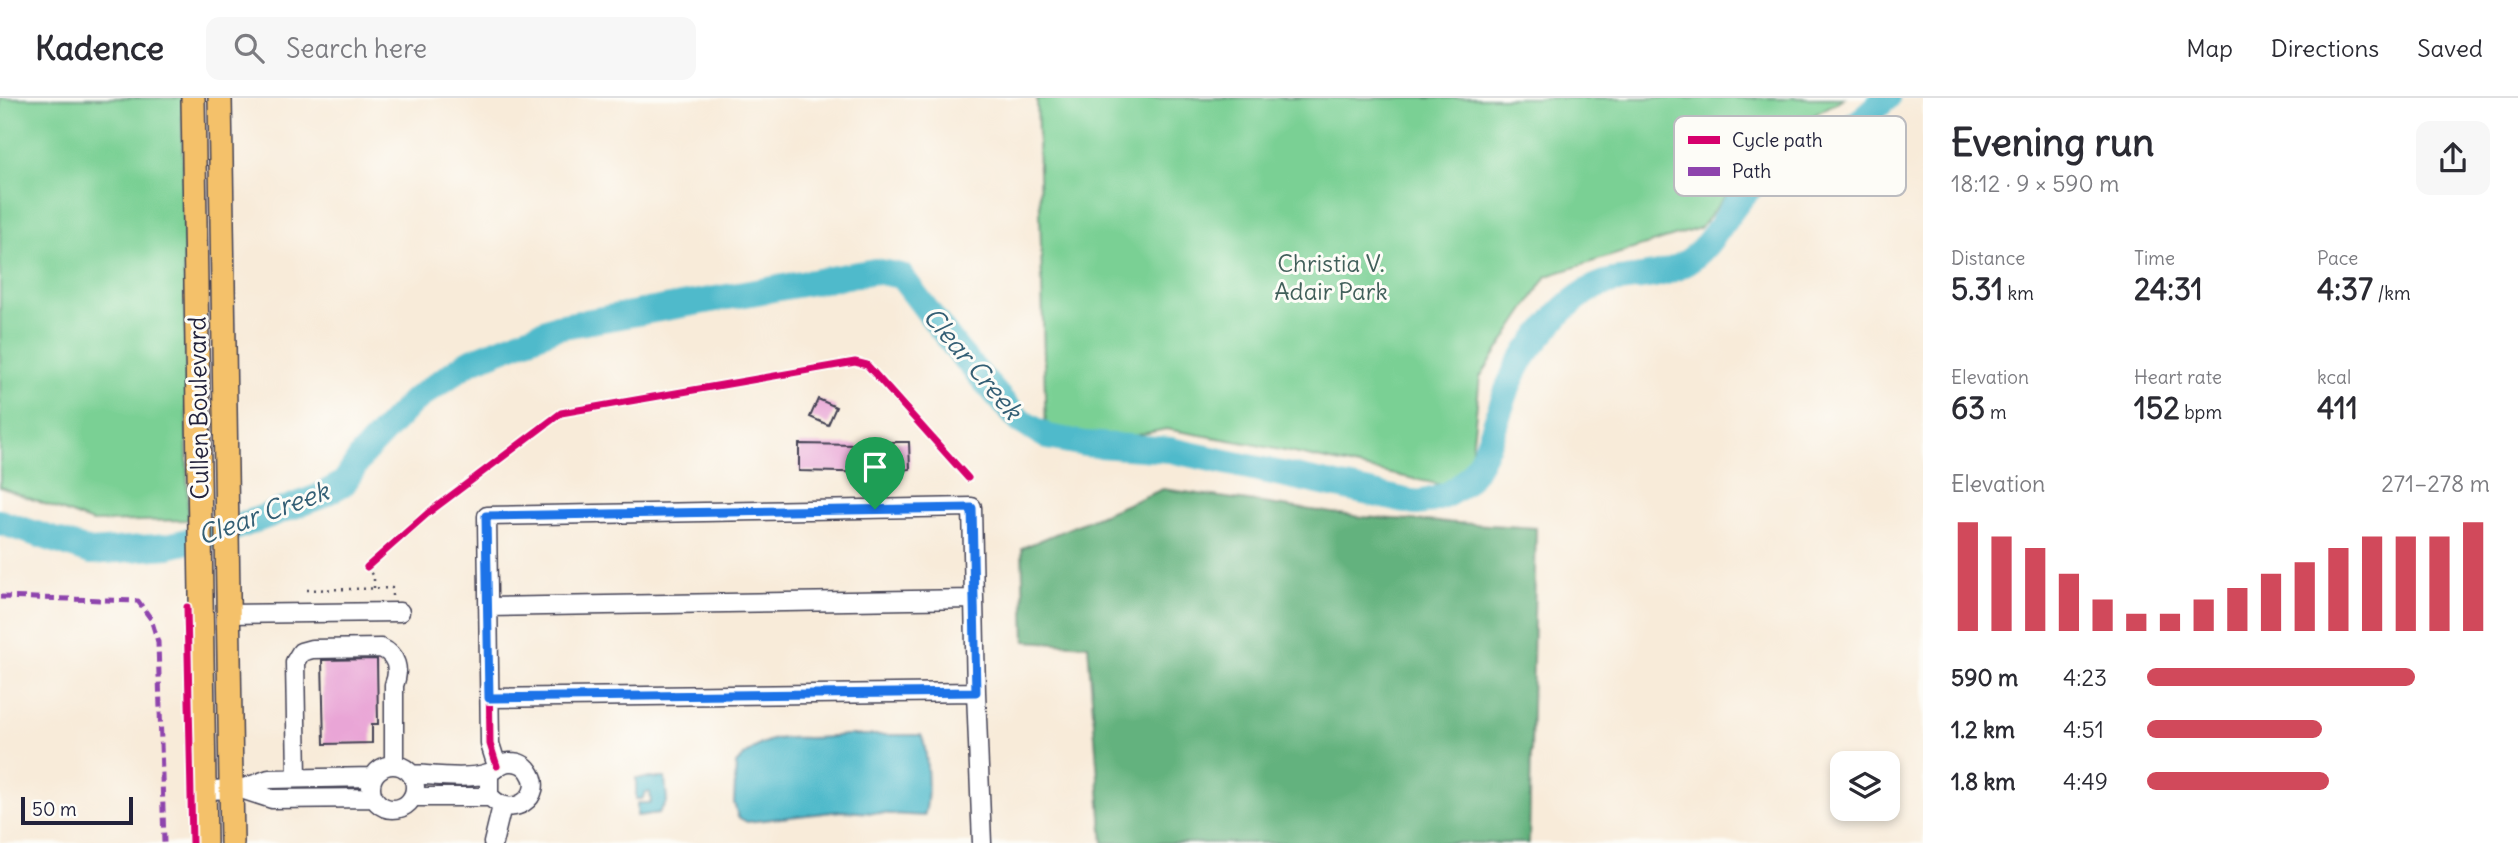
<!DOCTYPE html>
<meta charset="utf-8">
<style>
body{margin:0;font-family:Delius,sans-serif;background:#f7f7f7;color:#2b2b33;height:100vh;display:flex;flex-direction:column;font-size:26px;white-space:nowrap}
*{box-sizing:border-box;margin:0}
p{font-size:23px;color:#7c7c81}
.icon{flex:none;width:38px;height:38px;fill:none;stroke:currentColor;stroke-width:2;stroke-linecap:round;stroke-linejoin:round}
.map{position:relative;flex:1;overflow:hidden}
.panel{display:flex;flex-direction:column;background:#fff;width:595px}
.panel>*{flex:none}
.buttons{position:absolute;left:1830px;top:653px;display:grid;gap:14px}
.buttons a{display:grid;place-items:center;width:70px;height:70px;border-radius:14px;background:#fff;box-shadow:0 4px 10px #0003;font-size:35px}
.scale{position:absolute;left:21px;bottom:18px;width:112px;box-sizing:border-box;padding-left:7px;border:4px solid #22223b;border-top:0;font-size:19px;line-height:24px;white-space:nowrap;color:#22223b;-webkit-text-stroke:5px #fdfcf7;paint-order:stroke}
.pin{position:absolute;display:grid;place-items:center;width:60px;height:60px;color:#fff;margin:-72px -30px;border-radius:50% 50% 50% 0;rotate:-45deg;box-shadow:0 0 7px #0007}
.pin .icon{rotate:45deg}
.round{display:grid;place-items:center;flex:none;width:74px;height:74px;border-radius:14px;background:#f7f7f7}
.head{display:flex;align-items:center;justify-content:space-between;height:119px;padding:0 28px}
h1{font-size:38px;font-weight:700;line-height:52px}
.metrics{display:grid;grid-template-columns:repeat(3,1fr);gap:10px;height:119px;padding:7px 28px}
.metrics div{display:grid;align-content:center}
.metrics b{font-size:30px;font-weight:700}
.metrics small{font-size:19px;font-weight:400}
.metrics p{font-size:19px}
.chart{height:196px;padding:14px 28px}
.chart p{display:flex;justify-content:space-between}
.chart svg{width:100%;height:126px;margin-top:7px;stroke:#d1495b;stroke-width:6}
ul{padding:0 28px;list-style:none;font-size:23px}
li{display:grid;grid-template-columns:112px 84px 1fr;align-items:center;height:52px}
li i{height:18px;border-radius:9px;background:#d1495b}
header{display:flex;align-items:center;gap:42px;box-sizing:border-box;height:98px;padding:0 35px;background:#fff;border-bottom:2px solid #e1e1e2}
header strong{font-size:33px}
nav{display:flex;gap:38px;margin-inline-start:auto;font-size:24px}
.search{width:490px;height:63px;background:#f7f7f7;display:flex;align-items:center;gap:18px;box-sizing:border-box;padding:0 24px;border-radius:14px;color:#7c7c81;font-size:26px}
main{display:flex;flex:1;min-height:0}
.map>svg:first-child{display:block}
</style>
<header>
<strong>Kadence</strong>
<div class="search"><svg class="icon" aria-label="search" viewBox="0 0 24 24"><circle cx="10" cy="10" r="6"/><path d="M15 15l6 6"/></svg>Search here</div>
<nav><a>Map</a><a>Directions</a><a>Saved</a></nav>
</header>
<main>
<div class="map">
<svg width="1923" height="745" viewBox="0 0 1923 745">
<rect width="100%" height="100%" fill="#fdfcf7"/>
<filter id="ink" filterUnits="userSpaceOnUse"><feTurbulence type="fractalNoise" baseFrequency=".0143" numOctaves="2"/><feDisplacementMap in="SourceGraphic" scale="14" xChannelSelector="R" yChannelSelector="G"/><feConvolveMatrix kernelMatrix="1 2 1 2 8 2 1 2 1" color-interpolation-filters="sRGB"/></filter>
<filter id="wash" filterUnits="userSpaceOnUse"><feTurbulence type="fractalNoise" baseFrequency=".00686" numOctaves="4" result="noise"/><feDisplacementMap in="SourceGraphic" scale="28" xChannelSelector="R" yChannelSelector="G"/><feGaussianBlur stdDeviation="1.57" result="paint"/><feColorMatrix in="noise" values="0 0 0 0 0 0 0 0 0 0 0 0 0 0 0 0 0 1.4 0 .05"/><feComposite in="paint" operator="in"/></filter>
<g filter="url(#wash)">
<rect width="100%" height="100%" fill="#f8ebd9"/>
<!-- green -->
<path fill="#7ad094" stroke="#4e7968" stroke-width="2" d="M0 0H182L188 422 92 424 0 389Z
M1037 0H1844L1770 42 1700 130 1547 178 1480 279 1471 360 1451 389 1252 346 1166 331 1109 343 1046 335Z"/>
<!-- forest -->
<path fill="#63b27e" stroke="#426a5c" stroke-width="2" d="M1163 391 1361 419 1536 430 1529 745H1103L1088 547 1025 543 1022 450Z"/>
<!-- water -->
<path fill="#4fbacb" stroke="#386e83" stroke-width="2" d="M842 637H921C928 650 930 703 924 718L841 713 747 724 738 719 734 705 736 666C775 625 794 647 842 637Z
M636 680H665L667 703 659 715 637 718V705H651L650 694H646L642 701H636Z"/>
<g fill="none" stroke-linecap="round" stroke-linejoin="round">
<!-- river -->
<path stroke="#4fbacb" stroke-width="26" d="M0 424 91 454 168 448 221 435 318 399 344 385 362 357 412 304 469 264 557 229 875 173 901 178 958 253 1020 323 1048 339 1085 346 1170 352 1416 405C1494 397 1488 320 1519 266 1528 251 1541 237 1552 224 1567 206 1589 188 1613 183 1637 179 1662 179 1684 166 1714 148 1726 113 1750 90 1782 58 1818 50 1854 27 1866 20 1876 9 1887 0"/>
</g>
<g id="blocks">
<!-- building -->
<path fill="#e9a5d6" d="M818 301 836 309 828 327 810 319Z
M889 344H909L910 371 882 375 799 373V346L858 347V351L889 350Z
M377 561 378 626H372V645L324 646 322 562Z"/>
</g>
</g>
<g filter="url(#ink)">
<use href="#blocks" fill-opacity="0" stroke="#424053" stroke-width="2"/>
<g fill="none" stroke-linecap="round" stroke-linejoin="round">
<!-- minor casing -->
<g stroke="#424053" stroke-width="21">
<path id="minor" d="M488 509 974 501
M229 516 400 514
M976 594 982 745
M489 600 976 594 972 409 487 418 490 646 497 668
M371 689a22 22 0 1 1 44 0a22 22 0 1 1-44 0Z
M412 676C432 677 470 682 488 675 497 672 500 663 511 664 518 664 525 667 529 673 547 698 510 724 489 697V675
M297 679 295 564 301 554 312 551 381 550C397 557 400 572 394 587V667
M241 691 269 681 373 679
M204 692 241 691 272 701 374 700
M413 699H491
M493 745 502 708"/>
</g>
<!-- major casing -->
<g stroke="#424053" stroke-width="26">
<path id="major" d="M193 0 205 745
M220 0 232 745"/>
</g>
<!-- path -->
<path stroke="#424053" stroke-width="2.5" stroke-dasharray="2 5" stroke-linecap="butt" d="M367 469 374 480V491
M307 492 392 490V500"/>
<!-- minor -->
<use href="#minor" stroke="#fff" stroke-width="18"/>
<!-- major -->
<use href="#major" stroke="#f4c16b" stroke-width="23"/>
<!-- quiet -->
<path stroke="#8e44ad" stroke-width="5" stroke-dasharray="10 5" stroke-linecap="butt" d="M0 499 138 503 151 521 158 544 164 745"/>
<!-- cycleway casing -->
<g stroke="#fdfcf7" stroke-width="11">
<path id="cycleway" d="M367 469 428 415 561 315 855 264 867 267 968 380
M187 509 192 745
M489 600 976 594 972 409 487 418 490 646 497 668"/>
</g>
<!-- cycleway -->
<use href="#cycleway" stroke="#d6006c" stroke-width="7"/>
</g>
</g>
<g fill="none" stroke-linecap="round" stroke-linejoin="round" filter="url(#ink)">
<!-- route casing -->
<g stroke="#fff" stroke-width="14">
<path id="route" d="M972 410 976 594 489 600 486 418Z"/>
</g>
<!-- route -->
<use href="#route" stroke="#1a73e8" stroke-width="9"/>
</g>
<g text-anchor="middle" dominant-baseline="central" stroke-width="6" stroke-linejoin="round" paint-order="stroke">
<!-- park labels -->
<g font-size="24" fill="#415f5a" stroke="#fdfcf7">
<text x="1331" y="165">Christia V.<tspan x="1331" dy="28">Adair Park</tspan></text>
</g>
<!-- street labels -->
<g font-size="24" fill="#22223b" stroke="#fdfcf7">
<text transform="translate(198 310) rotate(-91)">Cullen Boulevard</text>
</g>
<!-- water labels -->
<g font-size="26" font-style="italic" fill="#345f75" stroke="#fdfcf7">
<text transform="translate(973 265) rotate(50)">Clear Creek</text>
<text transform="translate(263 415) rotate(-20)">Clear Creek</text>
</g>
</g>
<!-- legend -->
<rect x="1674" y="18" width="232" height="80" rx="10" fill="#fdfcf7" stroke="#bbbbbf" stroke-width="2"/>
<rect x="1688" y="38" width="32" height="8" fill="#d6006c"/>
<rect x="1688" y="69" width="32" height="9" fill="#8e44ad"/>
<g font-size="19" fill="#22223b">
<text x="1732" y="49">Cycle path</text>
<text x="1732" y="80">Path</text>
</g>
</svg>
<div class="buttons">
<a><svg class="icon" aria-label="layers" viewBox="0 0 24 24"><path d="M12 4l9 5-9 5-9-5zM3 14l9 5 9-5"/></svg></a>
</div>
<div class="scale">50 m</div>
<div class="pin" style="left:875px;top:411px;background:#1e9e55"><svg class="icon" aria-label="arrive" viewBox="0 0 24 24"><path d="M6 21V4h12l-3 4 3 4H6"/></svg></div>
</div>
<section class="panel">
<div class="head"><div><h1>Evening run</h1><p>18:12 · 9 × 590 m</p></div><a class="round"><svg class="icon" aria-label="share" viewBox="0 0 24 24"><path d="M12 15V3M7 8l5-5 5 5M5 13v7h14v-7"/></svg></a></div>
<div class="metrics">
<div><p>Distance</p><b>5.31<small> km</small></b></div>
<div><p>Time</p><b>24:31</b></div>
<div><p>Pace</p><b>4:37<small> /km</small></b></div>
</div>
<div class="metrics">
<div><p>Elevation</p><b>63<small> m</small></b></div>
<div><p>Heart rate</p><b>152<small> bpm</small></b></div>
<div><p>kcal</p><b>411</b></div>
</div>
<div class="chart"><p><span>Elevation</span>271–278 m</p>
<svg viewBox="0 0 160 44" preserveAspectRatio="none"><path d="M5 44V6M15 44V11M25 44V15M35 44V24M45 44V33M55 44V38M65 44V38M75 44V33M85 44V29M95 44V24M105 44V20M115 44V15M125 44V11M135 44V11M145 44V11M155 44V6"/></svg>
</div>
<ul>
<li><b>590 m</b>4:23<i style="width:78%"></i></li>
<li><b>1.2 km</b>4:51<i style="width:51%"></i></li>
<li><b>1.8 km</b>4:49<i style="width:53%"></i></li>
</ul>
</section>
</main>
